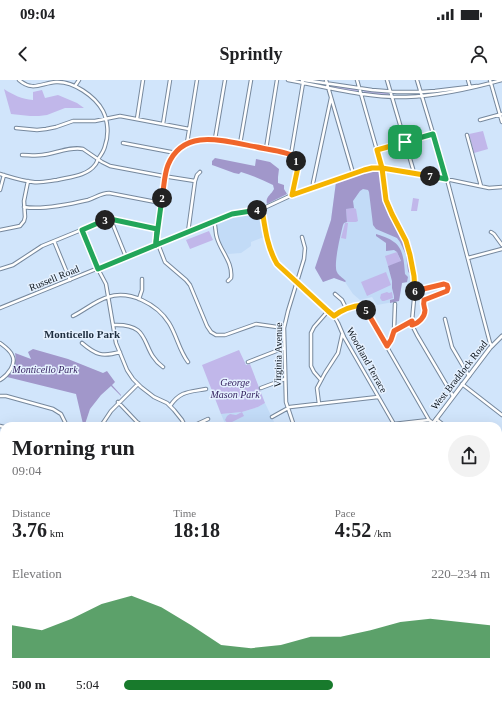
<!DOCTYPE html>
<meta charset="utf-8">
<style>
body{margin:0;font-family:"Times New Roman",serif;background:#f2f2f2;color:#202124;height:100vh;display:flex;flex-direction:column;font-size:15px;white-space:nowrap}
*{box-sizing:border-box;margin:0}
p{font-size:13px;color:#757577}
.icon{flex:none;width:22px;height:22px;fill:none;stroke:currentColor;stroke-width:2;stroke-linecap:round;stroke-linejoin:round}
.map{position:relative;flex:1;overflow:hidden}
.details{position:absolute;left:0px;top:342px;width:502px;height:286px;display:flex;flex-direction:column;background:#fff;border-radius:12px 12px 0 0;box-shadow:0 4px 16px #0002}
.details>*{flex:none}
.pin{position:absolute;display:grid;place-items:center;width:34px;height:34px;color:#fff;margin:-17px;border-radius:8px;box-shadow:0 2px 6px #0006}
.km{position:absolute;width:20px;height:20px;margin:-10px;border-radius:50%;background:#222;color:#fff;font-size:11px;line-height:20px;text-align:center}
.round{display:grid;place-items:center;flex:none;width:42px;height:42px;border-radius:21px;background:#f2f2f2}
.summary{display:flex;align-items:center;justify-content:space-between;height:68px;padding:0 12px}
h1{font-size:22px;font-weight:800;line-height:30px}
.stats{display:grid;grid-template-columns:repeat(3,1fr);gap:6px;height:68px;padding:4px 12px}
.stats div{display:grid;align-content:center}
.stats b{font-size:20px;font-weight:800}
.stats small{font-size:11px;font-weight:400}
.stats p{font-size:11px}
.chart{height:112px;padding:8px 12px}
.chart p{display:flex;justify-content:space-between}
.chart svg{width:100%;height:72px;margin-top:4px;fill:#187a2c;opacity:.7}
ul{padding:0 12px;list-style:none;font-size:13px}
li{display:grid;grid-template-columns:64px 48px 1fr;align-items:center;height:30px}
li i{height:10px;border-radius:5px;background:#187a2c}
.status{display:flex;justify-content:space-between;align-items:center;height:28px;padding:0 20px;background:#fff;direction:ltr}
.status svg{height:11px;fill:currentColor}
header{display:flex;justify-content:space-between;align-items:center;height:52px;padding:0 12px;background:#fff;font-size:18px;font-weight:800}
.map>svg:first-child{display:block}
</style>
<div class="status"><b>09:04</b><svg viewBox="0 0 49 12"><path d="M0 12V9h3v3zM5 12V6h3v6zM10 12V3h3v9zM15 12V0h3v12zM26 1h20v11H26zM47 4h2v5h-2z"/></svg></div>
<header><svg class="icon" aria-label="back" viewBox="0 0 24 24"><path d="M15 5l-7 7 7 7"/></svg>Sprintly<svg class="icon" aria-label="person" viewBox="0 0 24 24"><circle cx="12" cy="8" r="4"/><path d="M4 21q1-7 8-7t8 7"/></svg></header>
<div class="map">
<svg width="502" height="628" viewBox="0 0 502 628">
<rect width="100%" height="100%" fill="#d1e5fb"/>
<!-- built -->
<path fill="#c2dbf7" d="M376 91 380 92 384 122 400 156 404 161 412 188 414 202 402 203 399 221 377 225 372 217 360 220 353 214 345 202 334 198 323 202 315 188 331 140 336 102 361 93Z
M259 132 264 157 251 162V166L241 173 228 174 218 159 216 143 238 135Z
M265 323 276 346H226L221 334 242 332 258 327Z
M317 624H377V628H317Z"/>
<!-- green -->
<path fill="#c1b7ea" d="M331 5 357 8 358 10 357 11 355 12 331 7 330 6Z
M4 9C13 15 22 19 33 20V12L42 10 45 18 58 15 77 23 84 28H65L47 35 39 36H30L11 34Z
M363 9 387 12 389 14 387 16 364 13Z
M483 51 488 69 474 73 469 54Z
M413 118 419 119 417 131H411Z
M354 128 356 129 358 141 356 142H347L346 129Z
M345 143H348L346 159 341 158Z
M209 151 213 160 190 169 186 160Z
M397 172 401 182 388 186 385 176Z
M386 192 391 205 367 216 361 202Z
M387 212 389 213 392 212 393 218 384 221H382L380 218 381 214Z
M239 270 246 285 250 284 265 323 258 327 242 332 244 336 228 344 225 340 227 336 230 334 236 335 242 332 221 334 202 285Z
M502 599V628H486L488 624H498V606Z"/>
<!-- forest -->
<path fill="#a197ca" d="M215 78 255 86 256 79 270 82 279 89 278 97V103L284 105V109L287 114 267 124C265 117 271 115 274 109L273 105C262 100 252 95 241 92L239 94 234 93 215 86 212 85V81Z
M376 91 380 92 384 122 400 156 404 161 409 175 413 194 409 193 408 191 406 175 400 162 397 158 376 149 373 145 369 112 368 110 363 109 360 111 353 121 354 128 346 129 347 142 344 143 343 145C341 153 333 185 337 192 338 195 343 198 346 201L345 202 334 198 323 202 315 188 331 140 336 102 361 93Z
M376 154C382 156 389 158 394 162 404 169 404 183 405 194L408 197 407 202 402 203 399 221 390 223V220L394 219V216L392 208V201L388 186 401 181 397 172 394 170 386 171V163L376 156Z
M33 269 68 279 103 293 107 291 115 302 112 305 121 315V316L111 306 101 315 90 329 85 344H83L76 314 7 297C12 290 17 282 15 273L31 279 28 272Z
M502 406V423L498 425V408Z
M0 574H4V592H0Z
M134 624H151L152 628H134Z"/>
<g fill="none" stroke-linecap="round" stroke-linejoin="round">
<!-- stream -->
<path stroke="#509aa6" stroke-width="1" d="M498 413 502 412"/>
<!-- minor casing -->
<g stroke="#76889d" stroke-width="4.5">
<path id="minor" d="M288 0C325 7 368 18 406 17 439 16 470 9 502 0
M304 0 372 10 397 12H421L435 11 477 6
M326 0 353 93
M357 0 382 88 387 120 408 166 412 183 414 196 415 208 412 241 413 247 417 255 453 316
M387 0 413 89V93
M417 0 448 103 490 263 492 266
M468 0 470 7
M490 0 502 42
M75 6 79 0
M137 39 143 0
M480 40 502 34
M163 44 170 0
M16 48 37 50 46 49 56 47 73 41H95L120 36 189 49
M467 55 481 106
M215 59 225 0
M123 63 176 73
M187 63 197 0
M240 64 251 0
M266 69 277 0
M377 70 433 54
M22 75C29 75 35 76 42 75 55 74 70 66 83 69L102 82 110 86 163 96 195 101
M291 75 303 3 302 0
M291 75 296 80 298 87 292 115
M0 94C10 97 22 101 33 102 41 103 49 101 57 100 69 97 87 96 95 85 97 83 97 81 98 79 101 75 104 71 105 66 109 55 108 41 103 31 95 16 73 1 56 2 41 3 33 12 19 0
M313 107V103L331 18
M0 110 4 95
M24 127C41 130 71 124 88 120 95 118 101 113 109 113L161 123
M262 129C265 148 267 167 277 183L334 236 338 243 344 257 394 344
M111 140 126 177
M214 141C216 147 215 152 217 158 221 172 233 182 231 198L228 201
M0 150 20 146 24 141 25 137 24 121 28 101
M82 150 98 189 106 204 116 263 127 290 133 299 141 307 154 317 167 323 174 330 182 340 185 346
M188 152 195 101 197 95 200 92
M491 152 494 154 502 165
M54 161 70 200
M158 164 165 182 186 200 190 205 207 246 211 252 216 255H225L256 244 284 248
M156 165C154 157 159 137 161 128 166 91 167 58 215 59L291 75
M468 178 502 169
M0 189 13 185 42 166 108 139 157 149
M335 214 342 220 346 228
M139 219 142 210V199
M0 228 229 135 264 128 292 115 363 90 372 88 385 89 446 99 489 108 502 107
M73 236C85 230 95 221 108 217 130 210 157 224 169 243 177 256 179 270 188 282
M334 236C343 229 351 226 363 225L364 227 429 340
M445 239 452 267 469 296
M113 245C154 243 139 270 163 287
M412 245C419 243 425 237 424 230 424 226 423 223 424 220L447 211 448 207 447 205 444 204 415 211
M394 250 395 224
M0 263C4 266 10 270 12 275 17 284 8 295 0 300
M82 263C96 275 102 277 120 272
M387 266 391 260 394 251 412 241
M248 282 284 268
M321 300 314 292 311 286V253L314 247 328 231
M462 304 502 335
M261 308 285 299
M0 316H6L53 329 61 334 67 346
M118 322 137 342 143 346
M319 324 317 308 325 293 338 273 342 255
M170 326C180 311 189 312 206 309
M272 337 290 327 378 317
M436 339 445 346
M0 346 4 347
M101 346 111 331 138 304
M193 346 208 339
M294 346 286 322 284 248 288 231 304 179 305 168 302 157
M376 346 429 340 433 343
M0 376 4 377
M498 406 502 404
M4 423V425
M498 426 502 424
M0 454 4 456
M0 502 4 501
M498 534 502 531
M0 539H4
M0 546H4
M0 606H4
M11 624V628
M115 624 116 628
M155 624 156 628
M418 624 419 625 434 624
M197 628 199 624
M229 628 231 624
M258 628 261 624
M293 628 296 624"/>
</g>
<!-- major casing -->
<g stroke="#76889d" stroke-width="5">
<path id="major" d="M431 346 490 268 502 256
M498 598 502 591
M380 624V628
M481 628 484 624"/>
</g>
<!-- minor -->
<use href="#minor" stroke="#fff" stroke-width="2.5"/>
<!-- major -->
<use href="#major" stroke="#fff" stroke-width="3"/>
</g>
<g fill="none" stroke-linecap="round" stroke-linejoin="round">
<!-- split-1 casing -->
<g stroke="#fff" stroke-width="8">
<path id="split-1" d="M296 81 298 87 292 115 364 90 372 88H382L377 70 405 62"/>
</g>
<!-- split-2 casing -->
<g stroke="#fff" stroke-width="8">
<path id="split-2" d="M162 118C164 108 164 95 168 85 184 46 227 62 257 67 264 69 289 72 293 76 294 77 296 80 296 81"/>
</g>
<!-- split-3 casing -->
<g stroke="#fff" stroke-width="8">
<path id="split-3" d="M105 140 82 150 98 189 156 165V162L162 118"/>
</g>
<!-- split-4 casing -->
<g stroke="#fff" stroke-width="8">
<path id="split-4" d="M105 140 110 139 157 149 156 162V165L232 134 257 130"/>
</g>
<!-- split-5 casing -->
<g stroke="#fff" stroke-width="8">
<path id="split-5" d="M257 130 262 129C265 148 267 167 277 184L328 231 334 236C343 229 351 226 363 225L366 230"/>
</g>
<!-- split-6 casing -->
<g stroke="#fff" stroke-width="8">
<path id="split-6" d="M366 230 387 266 391 260 394 251 412 241V245C419 243 425 237 425 230 424 226 423 224 424 220L447 211 448 208 447 205 444 204 415 211"/>
</g>
<!-- split-7 casing -->
<g stroke="#fff" stroke-width="8">
<path id="split-7" d="M415 211 414 196 410 175 406 161 392 134 386 120 382 88 430 96"/>
</g>
<!-- split-8 casing -->
<g stroke="#fff" stroke-width="8">
<path id="split-8" d="M405 62 433 54 446 99 430 96"/>
</g>
<!-- split-1 -->
<use href="#split-1" stroke="#f5b400" stroke-width="5"/>
<!-- split-2 -->
<use href="#split-2" stroke="#f0652b" stroke-width="5"/>
<!-- split-3 -->
<use href="#split-3" stroke="#22a559" stroke-width="5"/>
<!-- split-4 -->
<use href="#split-4" stroke="#22a559" stroke-width="5"/>
<!-- split-5 -->
<use href="#split-5" stroke="#f5b400" stroke-width="5"/>
<!-- split-6 -->
<use href="#split-6" stroke="#f0652b" stroke-width="5"/>
<!-- split-7 -->
<use href="#split-7" stroke="#f5b400" stroke-width="5"/>
<!-- split-8 -->
<use href="#split-8" stroke="#22a559" stroke-width="5"/>
</g>
<g text-anchor="middle" dominant-baseline="central" stroke-width="3" stroke-linejoin="round" paint-order="stroke">
<!-- street labels -->
<g font-size="10" fill="#0a1118" stroke="#e5f1ff">
<text transform="translate(54 198) rotate(-22)">Russell Road</text>
<text transform="translate(278 275) rotate(-89)">Virginia Avenue</text>
<text transform="translate(367 280) rotate(61)">Woodland Terrace</text>
<text transform="translate(459 295) rotate(-52)">West Braddock Road</text>
</g>
<!-- park labels -->
<g font-size="10" font-style="italic" fill="#321e5c" stroke="#e5f1ff">
<text x="45" y="289">Monticello Park</text>
<text x="235" y="302">George<tspan x="235" dy="12">Mason Park</tspan></text>
</g>
<!-- neighbourhood labels -->
<g font-size="11" font-weight="bold" fill="#1f2e3f" stroke="#e5f1ff">
<text x="82" y="254">Monticello Park</text>
</g>
</g>
</svg>
<div class="pin" style="left:405px;top:62px;background:#1e9e55"><svg class="icon" aria-label="arrive" viewBox="0 0 24 24"><path d="M6 21V4h12l-3 4 3 4H6"/></svg></div>
<b class="km" style="left:296px;top:81px">1</b>
<b class="km" style="left:162px;top:118px">2</b>
<b class="km" style="left:105px;top:140px">3</b>
<b class="km" style="left:257px;top:130px">4</b>
<b class="km" style="left:366px;top:230px">5</b>
<b class="km" style="left:415px;top:211px">6</b>
<b class="km" style="left:430px;top:96px">7</b>
<section class="details">
<div class="summary"><div><h1>Morning run</h1><p>09:04</p></div><a class="round"><svg class="icon" aria-label="share" viewBox="0 0 24 24"><path d="M12 15V3M7 8l5-5 5 5M5 13v7h14v-7"/></svg></a></div>
<div class="stats">
<div><p>Distance</p><b>3.76<small> km</small></b></div>
<div><p>Time</p><b>18:18</b></div>
<div><p>Pace</p><b>4:52<small> /km</small></b></div>
</div>
<div class="chart"><p><span>Elevation</span>220–234 m</p>
<svg viewBox="0 0 160 44" preserveAspectRatio="none"><path d="M0 44V24L10 27L20 20L30 11L40 6L50 13L60 24L70 36L80 38L90 36L100 31L110 31L120 27L130 22L140 20L150 22L160 24V44z"/></svg>
</div>
<ul>
<li><b>500 m</b>5:04<i style="width:57%"></i></li>
</ul>
</section>
</div>
